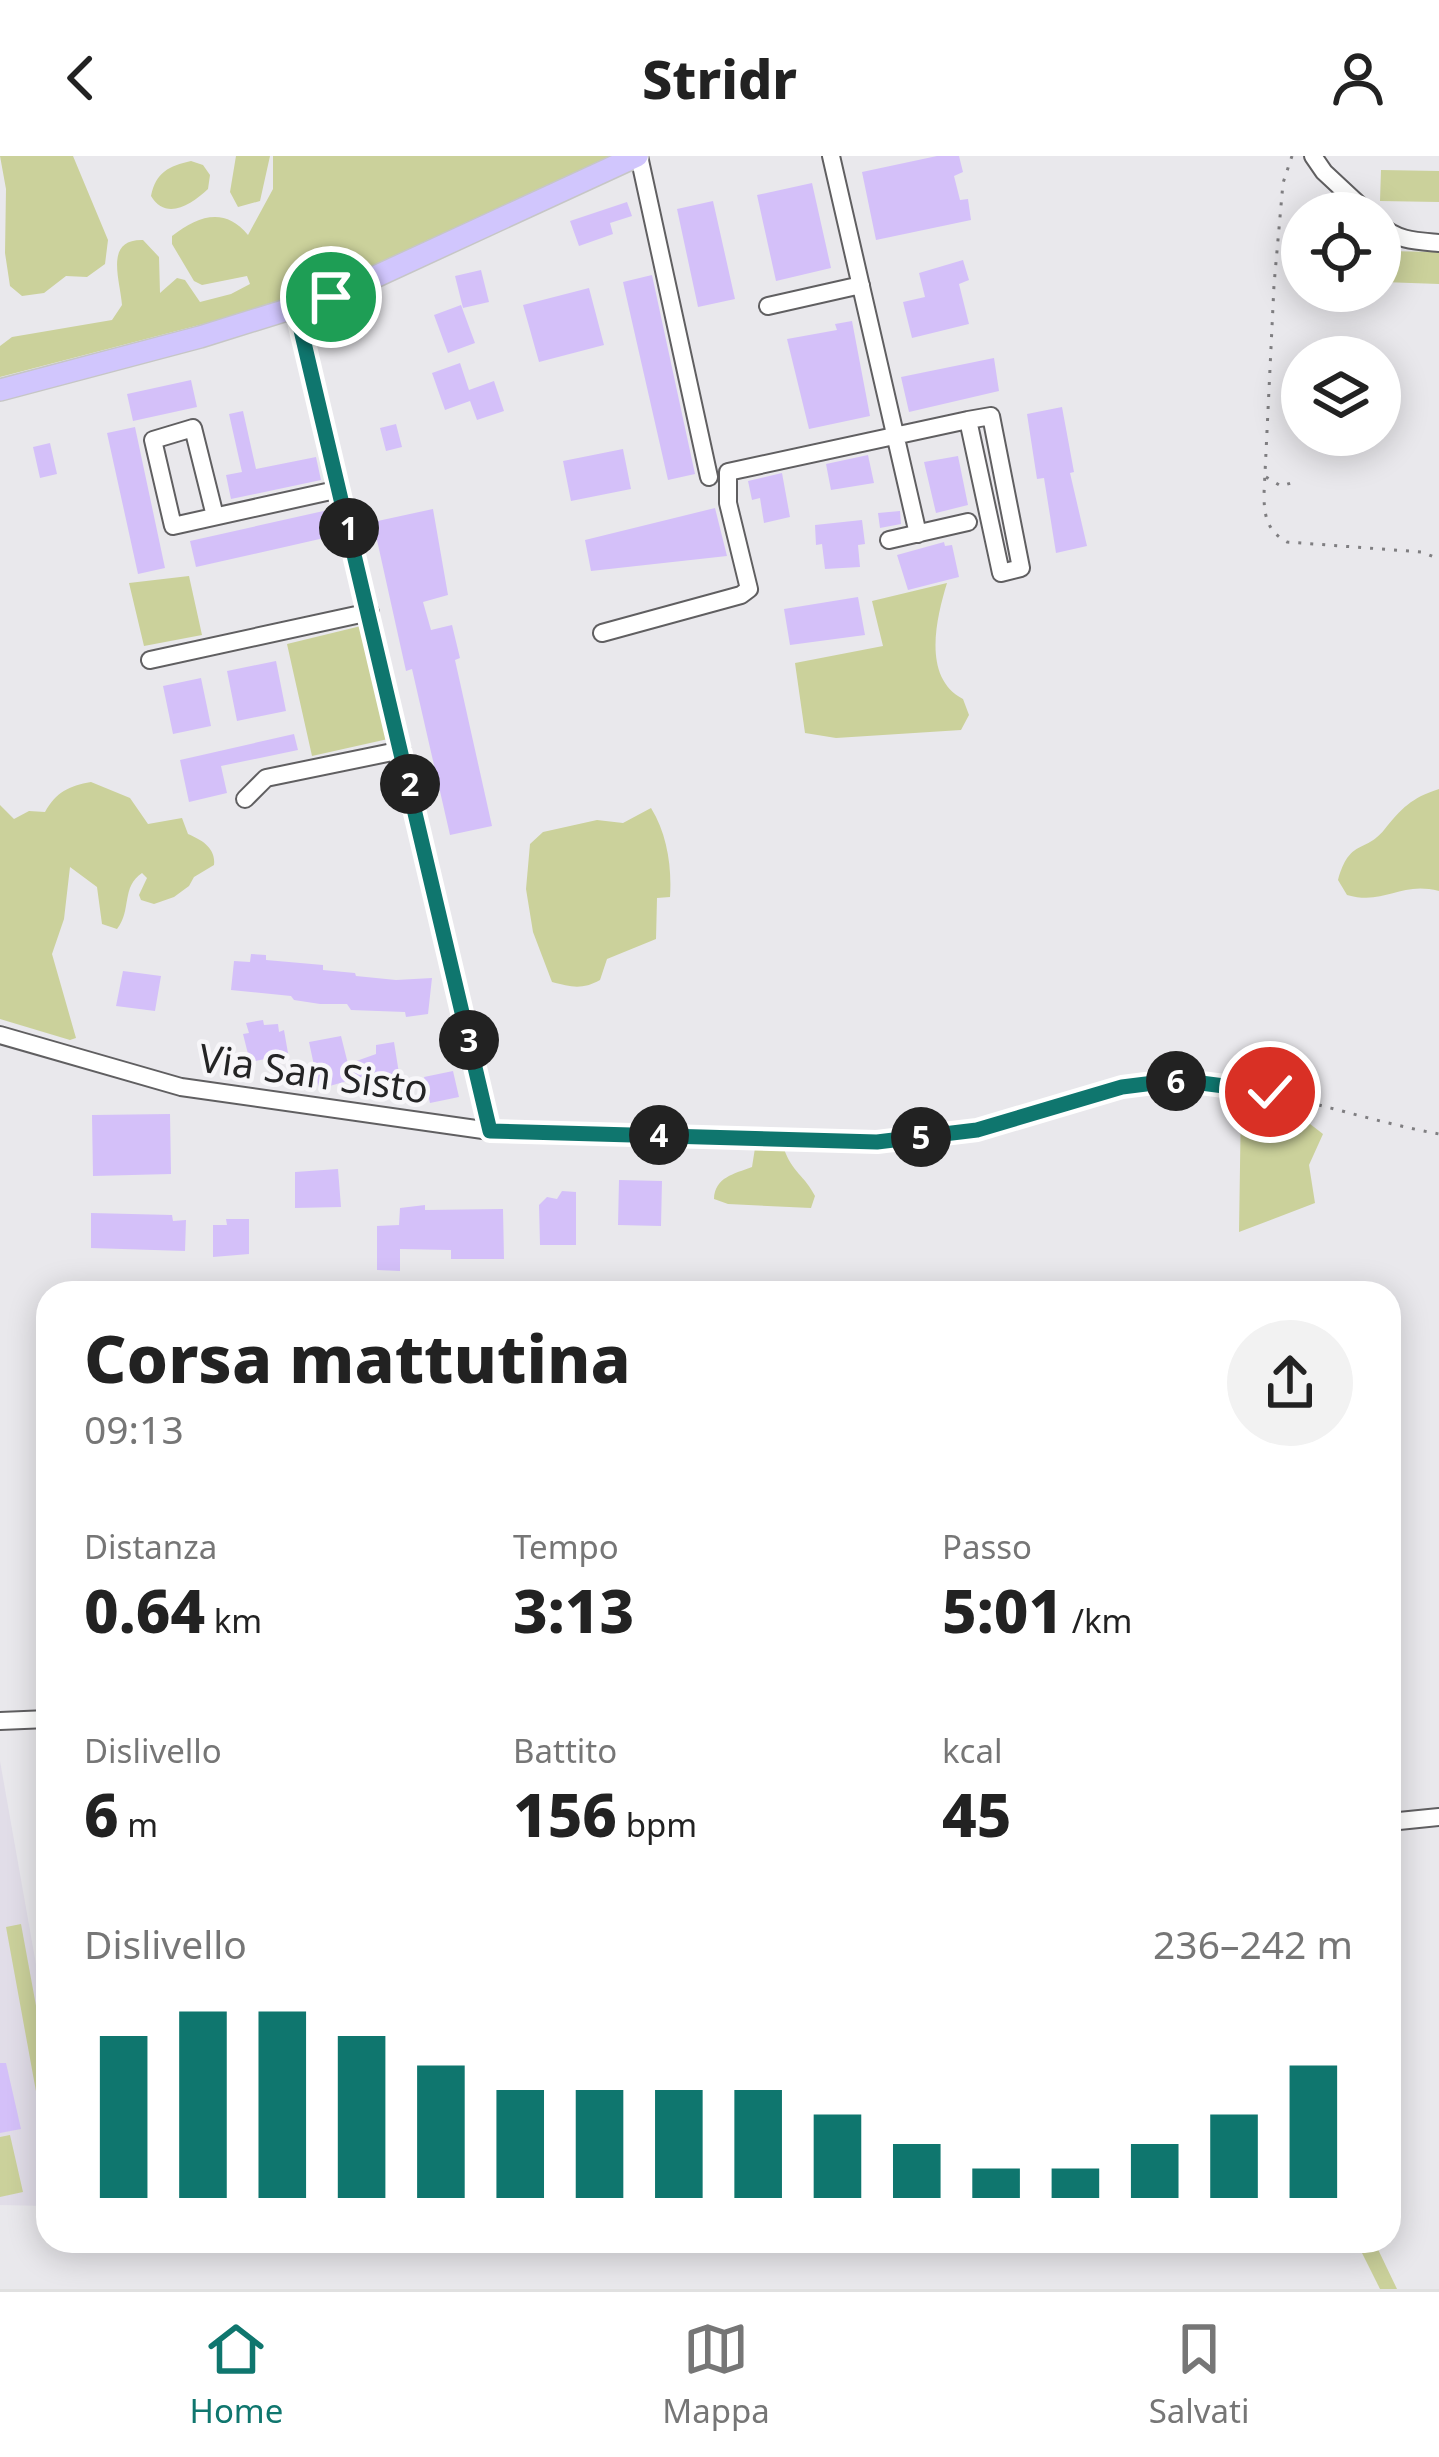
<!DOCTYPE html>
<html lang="it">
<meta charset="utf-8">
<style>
body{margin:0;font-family:"Noto Sans",sans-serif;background:#f2f2f2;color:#222;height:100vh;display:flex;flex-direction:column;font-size:45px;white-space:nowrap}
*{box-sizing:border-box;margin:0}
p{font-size:39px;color:#767676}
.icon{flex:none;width:66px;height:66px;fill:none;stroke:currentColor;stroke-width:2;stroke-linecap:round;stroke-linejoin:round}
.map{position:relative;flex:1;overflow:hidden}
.side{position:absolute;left:36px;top:1125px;width:1365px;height:972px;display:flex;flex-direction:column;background:#fff;border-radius:36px;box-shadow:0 6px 30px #0003}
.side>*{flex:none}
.buttons{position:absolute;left:1281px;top:36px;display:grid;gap:24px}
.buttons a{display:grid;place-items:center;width:120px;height:120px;border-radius:50%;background:#fff;box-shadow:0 6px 30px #0003;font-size:60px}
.pin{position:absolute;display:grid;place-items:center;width:102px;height:102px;color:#fff;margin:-51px;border:6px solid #fff;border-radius:50%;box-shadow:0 3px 12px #0007}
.km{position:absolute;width:60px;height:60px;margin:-30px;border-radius:50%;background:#222;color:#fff;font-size:33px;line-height:60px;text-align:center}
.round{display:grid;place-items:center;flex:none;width:126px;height:126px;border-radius:63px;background:#f2f2f2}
.overview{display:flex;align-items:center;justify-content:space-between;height:204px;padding:0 48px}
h1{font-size:66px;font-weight:800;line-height:90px}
.stats{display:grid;grid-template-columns:repeat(3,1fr);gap:18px;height:204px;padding:12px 48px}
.stats div{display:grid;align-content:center}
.stats b{font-size:60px;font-weight:800}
.stats small{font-size:33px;font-weight:400}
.stats p{font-size:33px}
.chart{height:336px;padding:24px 48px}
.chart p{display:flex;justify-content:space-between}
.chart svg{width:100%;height:216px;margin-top:12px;stroke:#0f766e;stroke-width:6}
header{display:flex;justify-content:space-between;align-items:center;height:156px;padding:0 48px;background:#fff;font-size:54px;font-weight:800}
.menu{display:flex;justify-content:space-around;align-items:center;height:168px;border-top:3px solid #e0e0e0;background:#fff;font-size:33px;color:#767676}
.menu a{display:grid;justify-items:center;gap:6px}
.menu .active{color:#0f766e}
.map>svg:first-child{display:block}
</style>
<header><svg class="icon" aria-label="back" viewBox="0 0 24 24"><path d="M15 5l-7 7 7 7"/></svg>Stridr<svg class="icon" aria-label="person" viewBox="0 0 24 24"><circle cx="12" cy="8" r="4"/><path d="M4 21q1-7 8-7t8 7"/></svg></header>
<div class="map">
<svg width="1439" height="2133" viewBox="0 0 1439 2133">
<rect width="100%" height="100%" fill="#e9e8ec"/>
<!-- built -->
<path fill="#e1dde8" d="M0 1605 48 1876V2050L0 2049Z"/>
<!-- green -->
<path fill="#cbd19b" d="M0 0H73L108 84 105 108 87 121 66 120 44 137 22 140 10 130 5 97 6 33Z
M236 0H270L260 45 238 51 230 36Z
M273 0H620L373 114 284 147 0 221V190L12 181 112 164 122 149C120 123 104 83 143 84L159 101 160 137 177 122 185 124 200 146 231 138 250 128 247 120 202 129 194 125 172 88V80C199 59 225 51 248 79L273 33Z
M191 5 203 9 210 19 208 33C191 49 166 65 151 40 156 16 169 10 191 5Z
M1381 14 1439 15V46L1380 45Z
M1385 95 1439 96V128L1383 126Z
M189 420 202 479 144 490 129 427Z
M947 427C936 463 922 522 963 543L969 559 961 574 836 582 805 577 795 507 883 490 872 445Z
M361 470 388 583 312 600 287 488Z
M91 626 130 642 148 668 182 662 188 678C202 684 216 692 214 709L194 721 189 730 174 741 154 748 141 744 139 739 147 722 142 717C121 731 132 754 117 773L102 768 97 731 70 711 64 763 52 798 76 882 70 884 0 863V649L14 663 29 655 45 656C56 636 69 630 91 626Z
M1439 633V735C1399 725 1385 750 1347 739L1338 724C1350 682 1364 698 1384 674 1402 652 1411 642 1439 633Z
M651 652C667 678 672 710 670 741L657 742 656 783 607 803 600 824C582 834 571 831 552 826L533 776 526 733 530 688 543 676 597 664 623 667Z
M1241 945 1292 954 1323 978 1309 1009 1315 1047 1239 1076Z
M755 992 784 993C792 1016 805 1020 815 1040L811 1052 728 1048 714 1043C715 1021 734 1018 752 1011Z
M21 1768 48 1915V2001L6 1771Z
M10 1979 23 2036 0 2041V1981Z
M1356 2085H1374L1397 2133H1380Z"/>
<!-- building -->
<path fill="#d4c0f9" d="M937 0H959L963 16 954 20 960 44 968 43 971 64 876 84 862 16Z
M812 27 831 112 776 125 757 39Z
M713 45 735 143 698 151 677 53Z
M627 46 632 60 610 67 613 78 579 90 570 65Z
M963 104 969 124 959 128 969 168 912 182 903 146 925 141 919 117Z
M481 114 489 146 463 152 455 120Z
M652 119 695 318 668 324 623 126Z
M589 132 604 189 539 206 523 149Z
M461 149 475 187 448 197 434 159Z
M852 165 870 260 809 273 787 183 837 174 835 168Z
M994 202 999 235 909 256 901 221Z
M460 207 469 234 494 225 504 255 477 264 470 245 445 254 432 217Z
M191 224 197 251 133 265 127 238Z
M1062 251 1074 316 1070 317 1087 390 1056 397 1044 322 1037 323 1027 258Z
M243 255 256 313 316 301 321 324 231 343 226 319 242 316 229 258Z
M396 268 402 291 386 295 380 272Z
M135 271 165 412 138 418 107 277Z
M50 287 57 318 40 322 33 291Z
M623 293 631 333 571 345 563 305Z
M868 299 874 327 831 334 826 308Z
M958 300 968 349 936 357 924 306Z
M782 317 790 361 764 367 760 342 752 344 748 325Z
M715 352 727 400 591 415 585 384Z
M433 353 448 439 423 446 431 474 452 469 460 502 455 504 492 670 450 679 412 513 406 515 373 366Z
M328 354 333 380 196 411 190 385Z
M900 355 901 368 880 372 878 357Z
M862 364 865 388 858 389 860 411 825 413 822 388 816 389 815 369Z
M944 386 945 390 952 389 959 421 908 434 897 399Z
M858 441 865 479 790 489 784 453Z
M276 505 286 555 237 565 227 515Z
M201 522 211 570 173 578 163 530Z
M294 578 298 594 221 610 227 637 189 646 180 604Z
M251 798 266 799V804L323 809V814L355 817 356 820 396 824 432 822 428 858 406 861 405 856 351 854 347 848H320L294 844 291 840 231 834 234 805 250 806Z
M123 815 161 820 155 855 116 850Z
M263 864 264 869 278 868 279 876 284 874 289 903 271 908 270 902 250 906 243 878 249 877 246 867Z
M341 880 348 908 376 898V889L394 886 402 936 385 938 383 927 374 929 372 918 319 933 309 886Z
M453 915 459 941 430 947 424 921Z
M170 958 171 1018 93 1020 92 959Z
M338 1013 341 1051 295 1052V1016Z
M619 1024 662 1025 661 1070 618 1069Z
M562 1035 576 1036V1089H540L539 1049 547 1041 557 1043Z
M425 1049V1054L503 1053 504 1103H451V1094L400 1093V1115L377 1114V1070L399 1069 400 1052Z
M91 1057 172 1059 173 1065 186 1064 185 1095 91 1092Z
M226 1063H249V1098L213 1101V1069H227Z
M0 1907H6L21 1973 0 1977Z"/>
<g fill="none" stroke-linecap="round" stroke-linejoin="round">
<!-- minor casing -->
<g stroke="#605f61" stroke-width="20">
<path id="minor" d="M639 0 709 321
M831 0 918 378
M1313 0 1324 16 1368 57
M1380 69C1398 85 1416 85 1439 87
M768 150 861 129
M296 153 490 975
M215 360 193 272 153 284 173 370 340 333
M889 384 968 366
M602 477 741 439 749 433 728 347V316L968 264 1001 417 1021 412 991 260 968 264
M150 504 370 456
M245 643 266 622 402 594
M0 879 181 931 490 975 876 986 977 974 1122 931
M0 1565 48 1563
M1389 1666 1439 1661"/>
</g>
<!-- major casing -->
<g stroke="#c6c6c6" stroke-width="24">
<path id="major" d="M0 234 200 181 338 138 637 0"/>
</g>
<!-- path -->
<path stroke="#7f7e81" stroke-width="3" stroke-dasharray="3 9" stroke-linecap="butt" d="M1292 0 1283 27 1274 129 1264 338C1264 360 1267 375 1287 386L1422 396 1439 403
M1266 321 1281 330 1298 325
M1141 929C1243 917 1340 960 1439 978"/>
<!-- minor -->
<use href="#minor" stroke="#fff" stroke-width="16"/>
<!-- major -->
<use href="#major" stroke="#d1c6fd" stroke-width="21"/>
</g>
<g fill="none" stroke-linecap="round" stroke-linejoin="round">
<!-- route casing -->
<g stroke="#fff" stroke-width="24">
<path id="route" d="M331 141 296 153 490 975 877 986 977 974 1122 931 1178 924 1270 936"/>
</g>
<!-- route -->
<use href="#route" stroke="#0f766e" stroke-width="15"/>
</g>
<g text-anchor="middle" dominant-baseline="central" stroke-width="9" stroke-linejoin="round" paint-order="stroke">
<!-- street labels -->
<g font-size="39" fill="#242425" stroke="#f7f6f9">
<text transform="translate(314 916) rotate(8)">Via San Sisto</text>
</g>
</g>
</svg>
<div class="buttons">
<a><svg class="icon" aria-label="locate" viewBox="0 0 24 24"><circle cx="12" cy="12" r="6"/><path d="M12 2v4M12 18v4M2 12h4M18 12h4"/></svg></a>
<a><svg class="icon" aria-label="layers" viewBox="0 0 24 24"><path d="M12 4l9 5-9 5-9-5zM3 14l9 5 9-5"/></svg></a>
</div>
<div class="pin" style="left:331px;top:141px;background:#1e9e55"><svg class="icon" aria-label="arrive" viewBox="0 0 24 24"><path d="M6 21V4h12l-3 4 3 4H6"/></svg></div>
<div class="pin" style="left:1270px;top:936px;background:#d93025"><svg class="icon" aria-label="check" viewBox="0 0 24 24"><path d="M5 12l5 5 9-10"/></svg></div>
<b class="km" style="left:349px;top:372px">1</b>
<b class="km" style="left:410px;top:628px">2</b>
<b class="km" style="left:469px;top:884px">3</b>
<b class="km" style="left:659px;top:979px">4</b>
<b class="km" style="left:921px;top:981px">5</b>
<b class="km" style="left:1176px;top:925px">6</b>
<section class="side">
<div class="overview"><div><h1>Corsa mattutina</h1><p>09:13</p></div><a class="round"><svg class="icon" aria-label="share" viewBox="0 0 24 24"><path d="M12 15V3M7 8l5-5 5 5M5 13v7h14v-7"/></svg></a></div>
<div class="stats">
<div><p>Distanza</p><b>0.64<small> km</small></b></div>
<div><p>Tempo</p><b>3:13</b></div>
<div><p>Passo</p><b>5:01<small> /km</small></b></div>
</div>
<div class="stats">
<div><p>Dislivello</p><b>6<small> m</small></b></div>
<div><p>Battito</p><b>156<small> bpm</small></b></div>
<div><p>kcal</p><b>45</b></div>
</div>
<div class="chart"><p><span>Dislivello</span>236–242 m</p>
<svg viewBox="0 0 160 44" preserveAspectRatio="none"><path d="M5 44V11M15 44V6M25 44V6M35 44V11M45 44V17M55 44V22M65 44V22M75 44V22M85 44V22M95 44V27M105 44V33M115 44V38M125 44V38M135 44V33M145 44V27M155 44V17"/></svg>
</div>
</section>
</div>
<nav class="menu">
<a class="active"><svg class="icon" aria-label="home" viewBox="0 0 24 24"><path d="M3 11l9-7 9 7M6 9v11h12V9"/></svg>Home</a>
<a><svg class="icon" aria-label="map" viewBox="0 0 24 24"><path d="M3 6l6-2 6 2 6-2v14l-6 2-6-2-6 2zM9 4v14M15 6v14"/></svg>Mappa</a>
<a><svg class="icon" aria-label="saved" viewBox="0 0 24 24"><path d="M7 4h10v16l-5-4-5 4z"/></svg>Salvati</a>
</nav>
